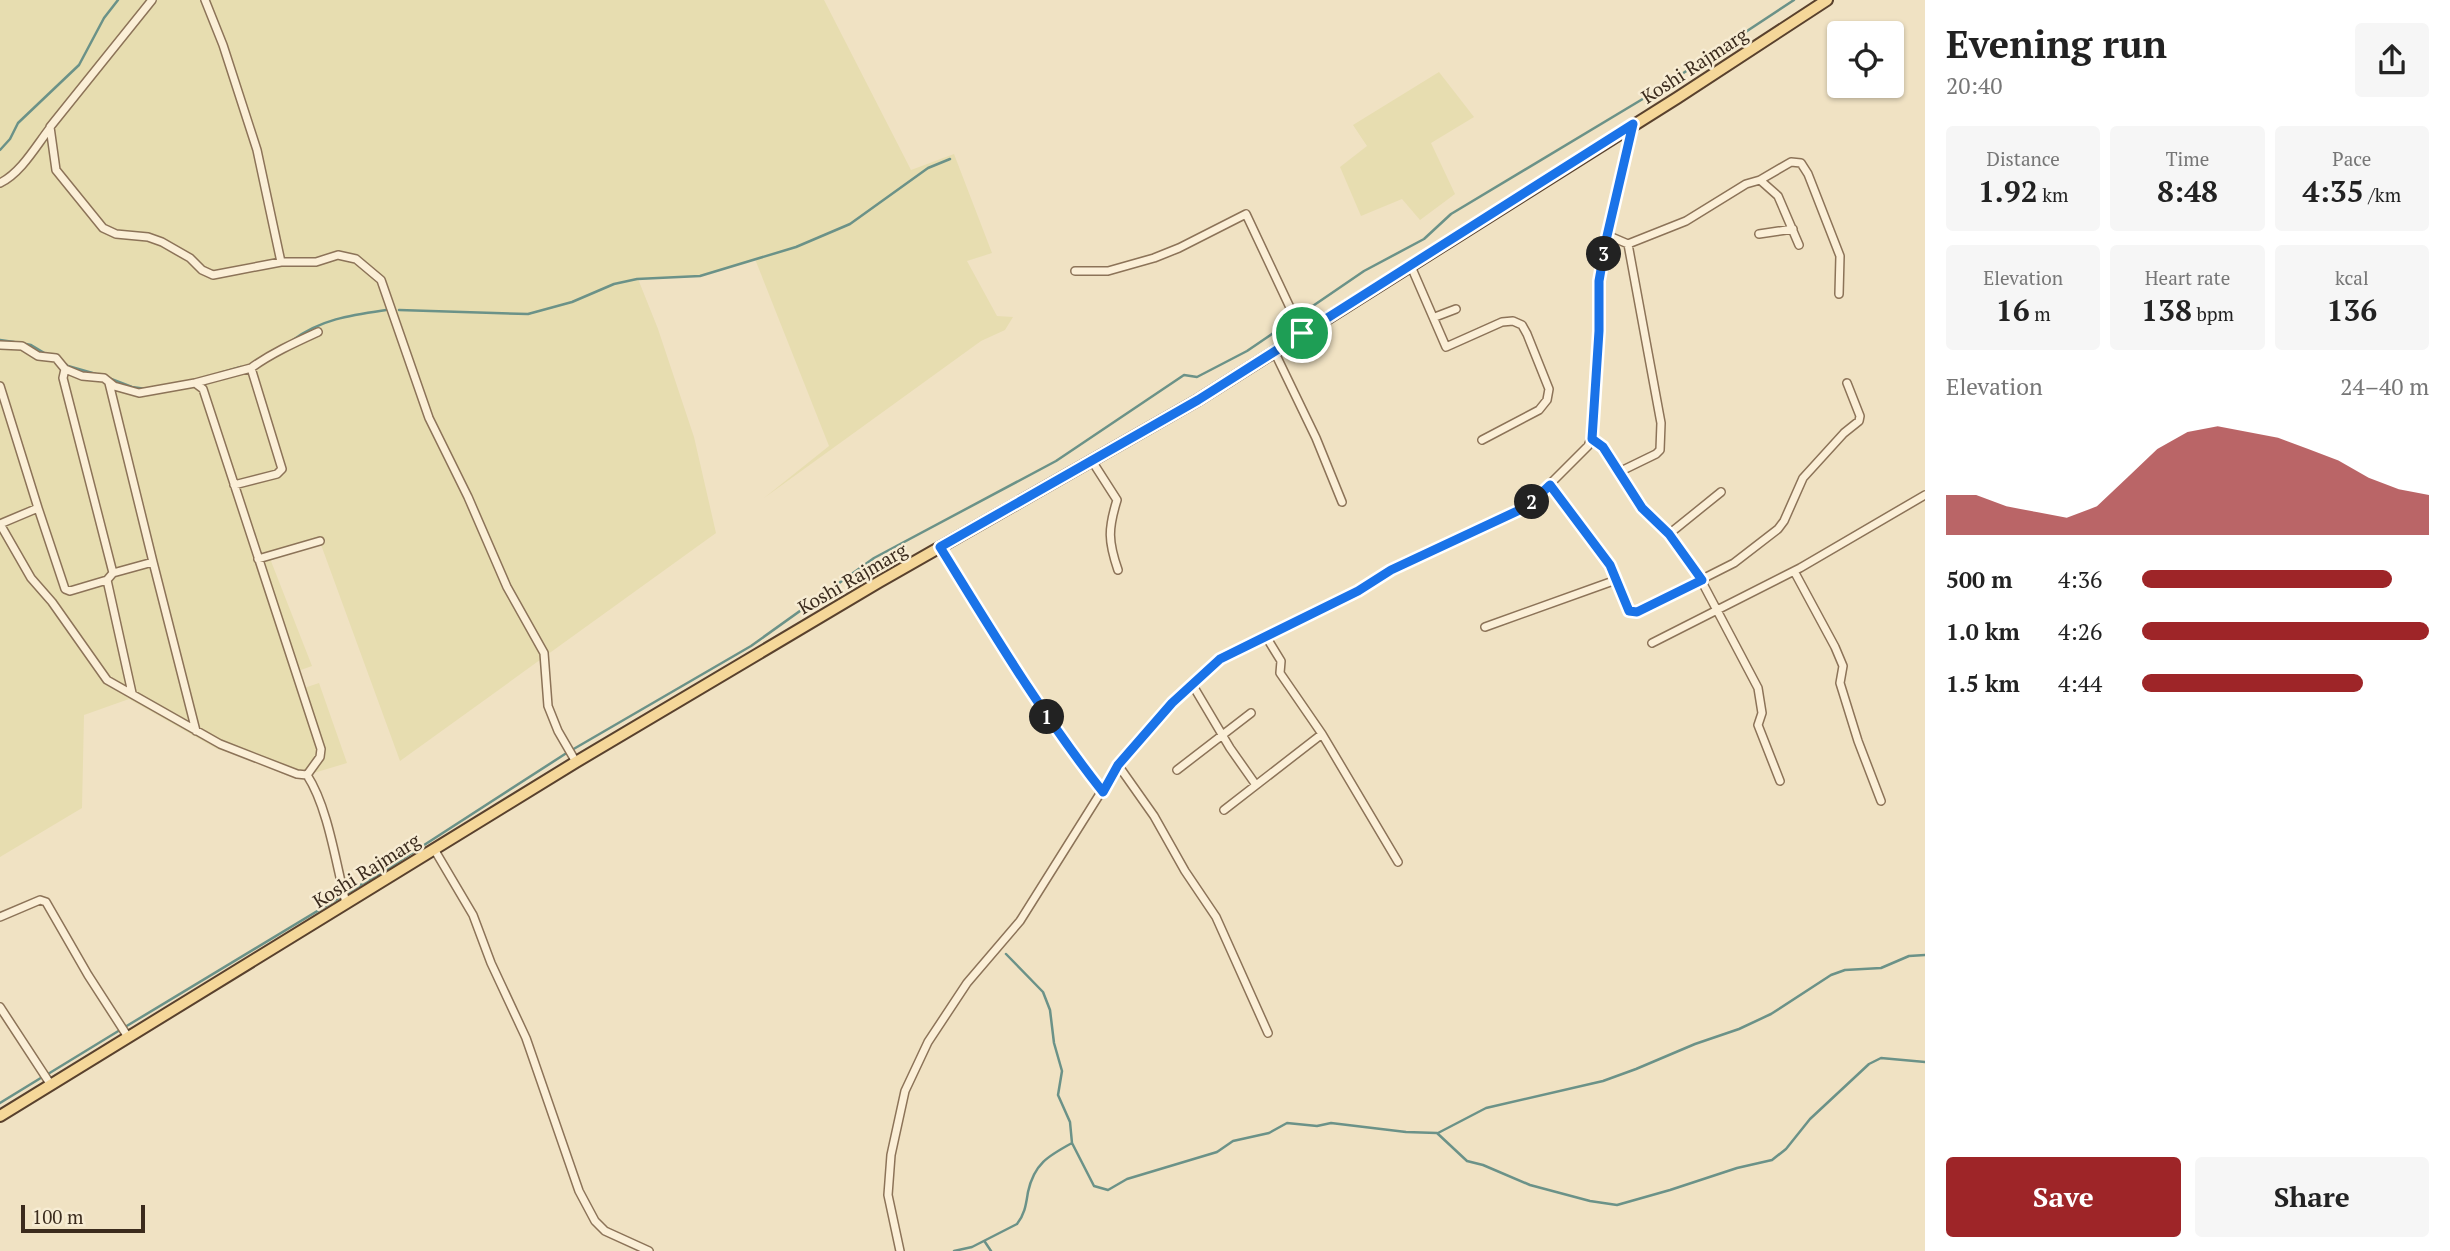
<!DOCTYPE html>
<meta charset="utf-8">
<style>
body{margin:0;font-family:"PT Serif",serif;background:#f6f6f6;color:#222;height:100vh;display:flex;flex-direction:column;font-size:26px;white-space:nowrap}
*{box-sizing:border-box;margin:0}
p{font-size:23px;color:#767676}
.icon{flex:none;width:38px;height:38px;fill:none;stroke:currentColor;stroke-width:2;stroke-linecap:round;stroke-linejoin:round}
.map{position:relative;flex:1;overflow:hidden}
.sheet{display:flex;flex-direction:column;background:#fff;width:525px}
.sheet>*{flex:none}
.fabs{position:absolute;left:1827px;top:21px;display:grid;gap:14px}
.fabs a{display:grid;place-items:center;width:77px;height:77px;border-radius:7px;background:#fff;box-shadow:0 2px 5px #0004;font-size:35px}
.scale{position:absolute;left:21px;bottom:18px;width:124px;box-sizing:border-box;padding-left:7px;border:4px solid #3b2b1d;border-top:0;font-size:19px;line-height:24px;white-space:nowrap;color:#3b2b1d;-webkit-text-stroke:5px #f7ecd3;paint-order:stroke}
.pin{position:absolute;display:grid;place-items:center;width:60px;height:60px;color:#fff;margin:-30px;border:4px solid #fff;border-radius:50%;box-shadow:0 2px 7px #0007}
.km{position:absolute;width:35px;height:35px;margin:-18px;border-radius:50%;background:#222;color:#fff;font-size:19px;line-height:35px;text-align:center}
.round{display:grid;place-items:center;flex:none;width:74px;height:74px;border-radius:7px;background:#f6f6f6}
.head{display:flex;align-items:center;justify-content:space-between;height:119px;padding:0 21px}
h1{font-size:38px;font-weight:700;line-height:52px}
.stats{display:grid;grid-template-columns:repeat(3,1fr);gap:10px;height:119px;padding:7px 21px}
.stats div{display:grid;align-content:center;border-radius:7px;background:#f6f6f6;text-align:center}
.stats b{font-size:30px;font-weight:700}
.stats small{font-size:19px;font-weight:400}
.stats p{font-size:19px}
.chart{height:196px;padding:14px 21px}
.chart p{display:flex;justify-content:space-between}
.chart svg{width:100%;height:126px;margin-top:7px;fill:#9e2528;opacity:.7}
.cta{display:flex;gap:14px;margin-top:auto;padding:14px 21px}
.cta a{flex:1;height:80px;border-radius:7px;background:#9e2528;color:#fff;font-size:28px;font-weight:700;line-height:80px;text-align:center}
.cta a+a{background:#f6f6f6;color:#222}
ul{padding:0 21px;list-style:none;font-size:23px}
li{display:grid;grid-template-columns:112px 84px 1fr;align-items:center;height:52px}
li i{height:18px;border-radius:9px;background:#9e2528}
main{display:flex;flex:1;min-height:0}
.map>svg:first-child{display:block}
</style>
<main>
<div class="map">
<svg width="1925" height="1251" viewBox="0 0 1925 1251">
<rect width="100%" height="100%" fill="#f0e2c3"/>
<!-- farmland -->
<path fill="#e7ddb0" d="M0 0H824L911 170 954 154 992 253 967 261 997 316 1013 317 1005 330 981 341 764 498 829 446 755 259 700 276 638 279 658 329 694 437 716 533 400 761 320 542 269 556 312 666 298 671 304 688 319 683 347 763 307 775 217 749 129 699 84 715 82 808 0 857Z
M1439 72 1474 117 1431 143 1455 194 1420 220 1402 199 1361 216 1340 167 1367 146 1353 125Z"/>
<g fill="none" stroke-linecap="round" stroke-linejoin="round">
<!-- stream -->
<path stroke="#6b9288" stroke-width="2.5" d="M0 150 10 139 18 123 79 65 104 18 118 0
M399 310 528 314 572 302 614 284 637 279 700 276 796 247 850 224 928 168 950 159
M0 340 14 342
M293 340C321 319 352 315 386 310
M20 343 31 345 46 354
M262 357 278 348
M63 362 68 366 96 374
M220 373 241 367
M106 377 132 387 146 389
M1006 954 1043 992 1050 1010 1054 1043 1062 1071 1058 1095 1070 1122 1072 1143 1094 1186 1108 1190 1127 1179 1217 1152 1233 1141 1269 1133 1287 1123 1317 1126 1331 1123 1406 1132 1437 1133 1467 1161 1483 1165 1530 1185 1590 1201 1617 1205 1670 1190 1737 1168 1772 1160 1786 1149 1810 1119 1869 1064 1881 1058 1925 1062
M125 1027 387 869 565 754 751 646 874 558 1056 461 1184 375 1197 377 1247 351 1364 271 1424 239 1451 214 1656 91 1794 0
M48 1074 120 1030
M0 1103 44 1076
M1438 1133 1486 1108 1603 1081 1636 1069 1695 1044 1739 1029 1771 1014 1831 975 1845 970 1881 968 1909 956 1925 955
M985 1242 991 1251
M954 1251 972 1247 1017 1224C1025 1214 1026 1204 1028 1192 1034 1164 1048 1156 1072 1143"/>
<!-- street casing -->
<g stroke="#8c7358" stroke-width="10">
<path id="street" d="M152 0 50 127 56 170 103 228 116 234 148 237 162 242 190 258 202 270 213 275 281 262H316L338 255 356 259 381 280 429 418 468 497 507 587 544 653 548 706 558 731 576 762
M205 0 223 45 257 150 281 262
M1760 180 1791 162 1801 163 1808 174 1840 256 1839 294
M0 183C21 173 36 146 50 128
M1759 234 1793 229
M1607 235 1628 244 1686 221 1746 184 1760 180 1778 196 1799 245
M1410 264 1446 347 1502 322 1513 321 1522 325 1527 334 1549 389 1547 400 1539 410 1482 440
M1075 271H1108L1154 258 1179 248 1246 214 1302 333
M1435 317 1456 309
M0 345 22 346 38 356 56 358 65 369 82 376 104 378 114 386 139 393 195 383 203 389 321 749 320 757 307 775
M1274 351 1316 438 1342 502
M251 368C272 353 294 343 318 332
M65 369 63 378 113 573 107 580 132 693
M109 383 153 562 113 573
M195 383 251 368 282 469 277 474 234 485
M0 386 38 508
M1592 439 1603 448 1642 508 1669 534 1701 580 1758 688 1762 713 1758 725 1780 781
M1092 461 1117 500C1108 529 1108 541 1118 570
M1619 472 1656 454 1660 450 1661 423 1628 244
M1550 485 1610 565 1629 611 1637 612 1734 563 1778 529 1784 521 1803 478 1844 433 1859 421 1860 416 1847 383
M0 524 31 578 52 602 107 680 220 744 297 774 307 775C328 807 336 864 346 903
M0 524 38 508 65 589 70 591 107 580
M1669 534 1721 492
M940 547C992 631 1042 715 1103 792
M258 559 320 541
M153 562 196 731
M1794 571 1835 647 1843 666 1840 683 1858 741 1881 801
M1485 627 1616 580
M1265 635 1281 661 1280 673 1322 734 1398 862
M1652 643 1800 568 1925 495
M1192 684 1230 748 1256 785
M1118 765 1154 816 1185 871 1216 917 1268 1033
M1177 770 1251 713
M1224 810 1322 734
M434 849 473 915 491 963 526 1038 579 1191 595 1221 605 1231 649 1251
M0 917 40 900 46 902 88 975 128 1037
M0 1007 51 1085
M900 1251 888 1195 891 1155 905 1091 928 1042 967 983 1020 921 1118 765 1172 703 1220 659 1358 591 1391 571 1528 506 1588 446 1594 431 1599 281 1607 235 1633 125"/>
</g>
<!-- primary casing -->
<g stroke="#59412d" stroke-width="14">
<path id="primary" d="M0 1116 576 762 879 582 1198 400 1677 98 1827 0"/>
</g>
<!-- street -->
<use href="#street" stroke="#fbefd7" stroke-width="7"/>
<!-- primary -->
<use href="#primary" stroke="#f5d799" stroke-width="10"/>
</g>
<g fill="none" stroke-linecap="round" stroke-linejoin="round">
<!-- route casing -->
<g stroke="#fff" stroke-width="14">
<path id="route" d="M1633 124 1607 236 1599 281V331L1592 439 1603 447 1642 508 1669 534 1702 580 1637 612 1629 611 1610 565 1550 485 1528 506 1391 570 1358 591 1220 659 1172 703 1118 765 1103 792C1042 715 992 631 940 547L1198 400Z"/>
</g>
<!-- route -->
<use href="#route" stroke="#1a73e8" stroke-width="9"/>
</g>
<g text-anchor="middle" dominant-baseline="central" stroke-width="5" stroke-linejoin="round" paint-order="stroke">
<!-- street labels -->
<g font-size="19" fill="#3b2b1d" stroke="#f7ecd3">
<text transform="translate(1694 65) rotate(-33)">Koshi Rajmarg</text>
<text transform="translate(852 578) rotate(-30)">Koshi Rajmarg</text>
<text transform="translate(366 870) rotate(-32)">Koshi Rajmarg</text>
</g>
</g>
</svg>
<div class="fabs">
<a><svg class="icon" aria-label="locate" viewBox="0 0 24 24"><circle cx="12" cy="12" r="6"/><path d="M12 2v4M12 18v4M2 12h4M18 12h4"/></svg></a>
</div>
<div class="scale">100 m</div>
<div class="pin" style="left:1302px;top:333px;background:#1e9e55"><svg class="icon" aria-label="arrive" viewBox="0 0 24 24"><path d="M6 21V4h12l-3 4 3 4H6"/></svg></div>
<b class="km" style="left:1047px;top:717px">1</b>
<b class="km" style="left:1532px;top:502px">2</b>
<b class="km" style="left:1604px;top:254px">3</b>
</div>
<section class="sheet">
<div class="head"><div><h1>Evening run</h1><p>20:40</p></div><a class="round"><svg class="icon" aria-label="share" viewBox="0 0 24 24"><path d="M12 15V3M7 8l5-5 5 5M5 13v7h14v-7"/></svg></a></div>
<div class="stats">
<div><p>Distance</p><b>1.92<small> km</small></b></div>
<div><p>Time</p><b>8:48</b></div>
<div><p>Pace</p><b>4:35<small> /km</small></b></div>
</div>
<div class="stats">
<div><p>Elevation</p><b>16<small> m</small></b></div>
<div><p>Heart rate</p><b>138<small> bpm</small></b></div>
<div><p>kcal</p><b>136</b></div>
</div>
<div class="chart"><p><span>Elevation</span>24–40 m</p>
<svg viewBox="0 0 160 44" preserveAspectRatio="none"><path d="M0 44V30L10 30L20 34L30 36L40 38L50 34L60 24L70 14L80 8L90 6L100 8L110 10L120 14L130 18L140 24L150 28L160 30V44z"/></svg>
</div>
<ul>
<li><b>500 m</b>4:36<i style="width:87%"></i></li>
<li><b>1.0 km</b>4:26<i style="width:100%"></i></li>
<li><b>1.5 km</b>4:44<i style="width:77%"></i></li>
</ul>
<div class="cta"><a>Save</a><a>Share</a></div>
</section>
</main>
